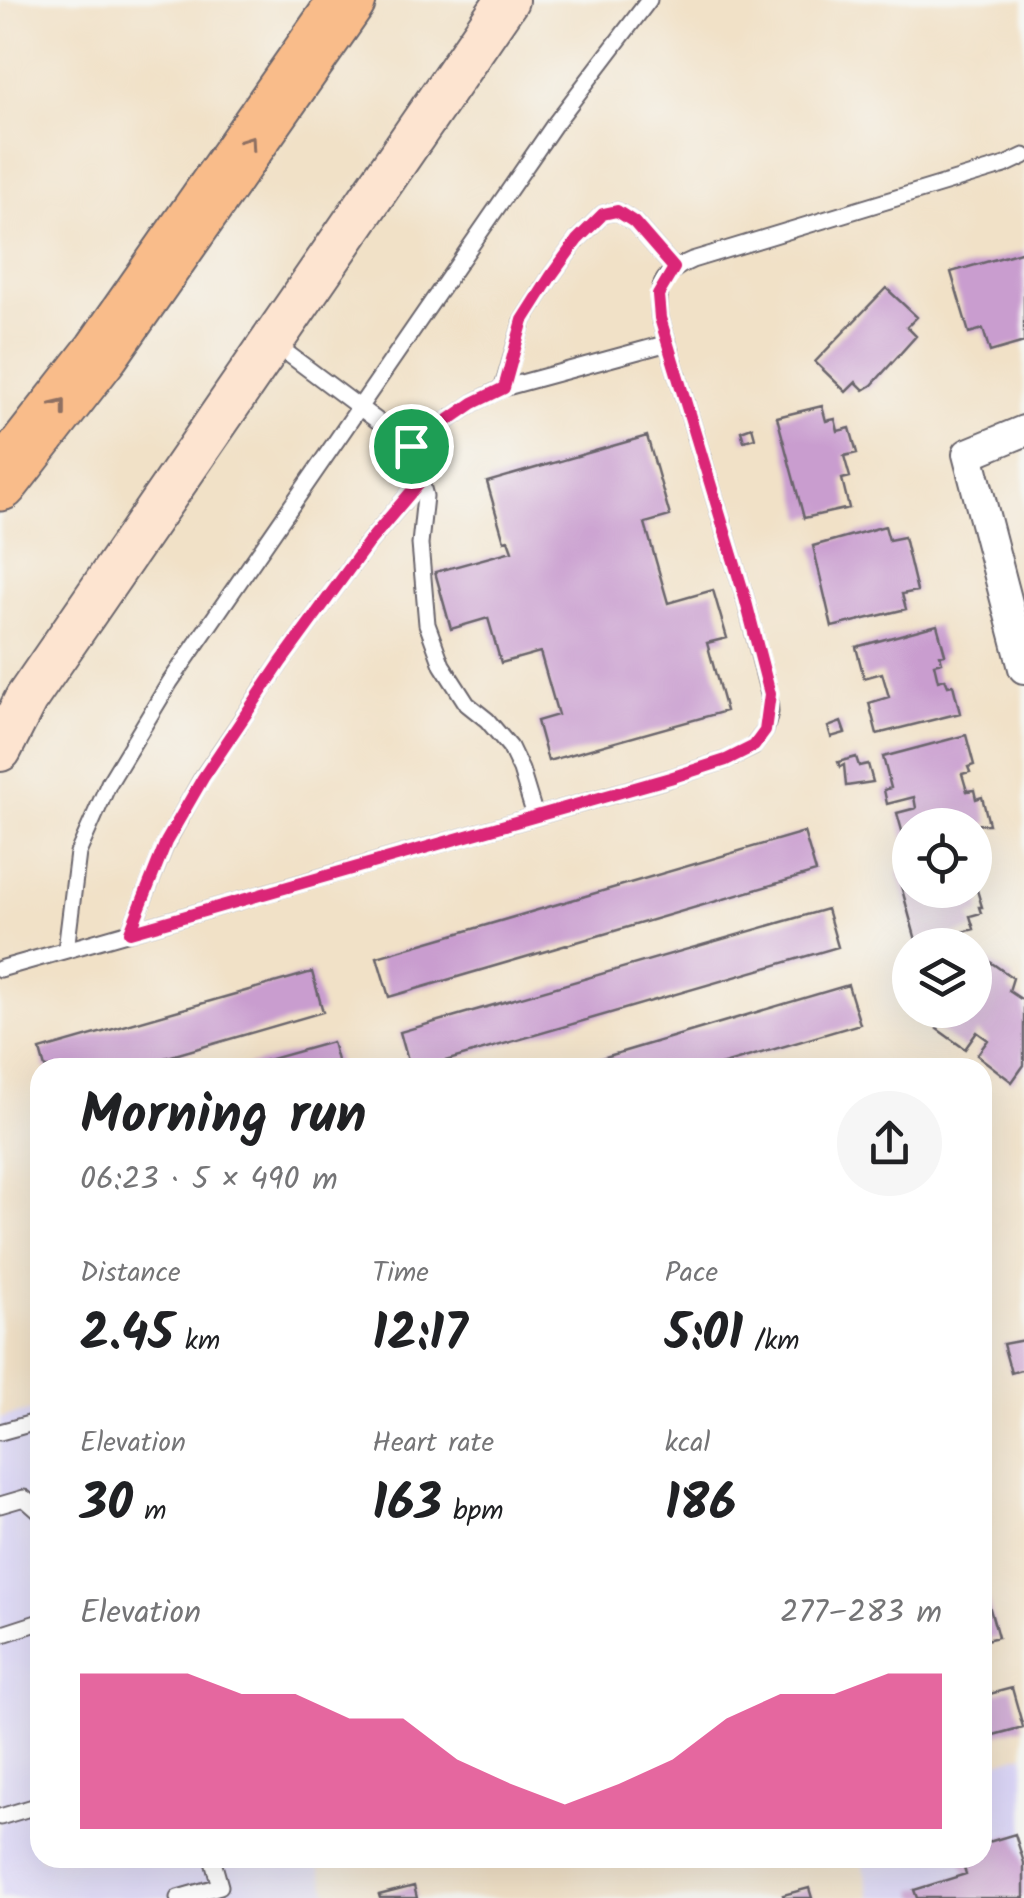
<!DOCTYPE html>
<meta charset="utf-8">
<style>
body{margin:0;font-family:Kalam,sans-serif;background:#f6f6f6;color:#202124;height:100vh;display:flex;flex-direction:column;font-size:38px;white-space:nowrap}
*{box-sizing:border-box;margin:0}
p{font-size:32px;color:#757577}
.icon{flex:none;width:55px;height:55px;fill:none;stroke:currentColor;stroke-width:2;stroke-linecap:round;stroke-linejoin:round}
.map{position:relative;flex:1;overflow:hidden}
.panel{position:absolute;left:30px;top:1058px;width:962px;height:810px;display:flex;flex-direction:column;background:#fff;border-radius:30px;box-shadow:0 10px 40px #0002}
.panel>*{flex:none}
.fabs{position:absolute;left:892px;top:808px;display:grid;gap:20px}
.fabs a{display:grid;place-items:center;width:100px;height:100px;border-radius:50%;background:#fff;box-shadow:0 10px 40px #0002;font-size:50px}
.pin{position:absolute;display:grid;place-items:center;width:85px;height:85px;color:#fff;margin:-42px;border:5px solid #fff;border-radius:50%;box-shadow:0 2px 10px #0007}
.round{display:grid;place-items:center;flex:none;width:105px;height:105px;border-radius:52px;background:#f6f6f6}
.overview{display:flex;align-items:center;justify-content:space-between;height:170px;padding:0 50px}
h1{font-size:55px;font-weight:700;line-height:75px}
.figures{display:grid;grid-template-columns:repeat(3,1fr);gap:15px;height:170px;padding:10px 50px}
.figures div{display:grid;align-content:center}
.figures b{font-size:50px;font-weight:700}
.figures small{font-size:28px;font-weight:400}
.figures p{font-size:28px}
.chart{height:280px;padding:20px 50px}
.chart p{display:flex;justify-content:space-between}
.chart svg{width:100%;height:180px;margin-top:10px;fill:#db2777;opacity:.7}
.map>svg:first-child{display:block}
</style>
<div class="map">
<svg width="1024" height="1898" viewBox="0 0 1024 1898">
<rect width="100%" height="100%" fill="#f6f6f2"/>
<filter id="ink" filterUnits="userSpaceOnUse"><feTurbulence type="fractalNoise" baseFrequency=".01" numOctaves="2"/><feDisplacementMap in="SourceGraphic" scale="20" xChannelSelector="R" yChannelSelector="G"/><feConvolveMatrix kernelMatrix="1 2 1 2 8 2 1 2 1" color-interpolation-filters="sRGB"/></filter>
<filter id="wash" filterUnits="userSpaceOnUse"><feTurbulence type="fractalNoise" baseFrequency=".0048" numOctaves="4" result="noise"/><feDisplacementMap in="SourceGraphic" scale="40" xChannelSelector="R" yChannelSelector="G"/><feGaussianBlur stdDeviation="2.25" result="paint"/><feColorMatrix in="noise" values="0 0 0 0 0 0 0 0 0 0 0 0 0 0 0 0 0 1.4 0 .05"/><feComposite in="paint" operator="in"/></filter>
<g filter="url(#wash)">
<rect width="100%" height="100%" fill="#f1e1c7"/>
<!-- built -->
<path fill="#dbd6f7" d="M40 1408V1858H317L329 1898H0V1418Z
M1024 1754V1898H871L861 1858H982L983 1767Z"/>
<g id="blocks">
<!-- building -->
<path fill="#c99dcf" d="M1024 251V342L990 352 983 329 969 333 951 272Z
M886 288 917 317 907 327 916 336 872 385 864 390 856 382 846 392 815 362Z
M822 406 826 421 835 419 838 431 850 428 857 453 844 456 850 477 842 479 849 508 804 518 777 417Z
M752 427 755 438 744 441 741 431Z
M647 436 670 516 645 523 668 603 713 590 727 638 707 643 726 711 548 761 537 721 558 715 540 652 501 663 488 618 451 629 435 572 512 551 508 540 504 541 487 482Z
M885 526 889 540 904 537 917 591 902 594 906 609 832 627 813 546Z
M937 625 945 654 940 655 942 662 934 664 938 681 945 679 948 686 953 685 960 713 877 734 869 703 889 697 882 673 864 678 856 647Z
M841 722 845 733 831 737 828 727Z
M966 735 974 765 968 767 970 772 962 774 967 791 974 790 976 799 982 797 989 824 910 825V844L906 845 897 813 916 808 914 797 887 804 884 790 891 788 883 757Z
M856 757 859 766 868 764 873 782 846 786 844 765 840 767 838 762Z
M804 832 816 872 389 997 377 957Z
M980 849 985 868 975 870V850Z
M910 867V890H977L982 907H979L981 913 970 916 974 929 917 944 897 871Z
M827 909 838 947 421 1068H410L400 1032Z
M986 959 1013 978 1009 991 1024 1001V1065L1012 1082 977 1055 988 1040 977 1032 965 1049 937 1029 951 1010H975V975Z
M312 972 323 1012 130 1068H45L40 1050Z
M848 985 860 1024 710 1068H568Z
M332 1042 339 1068H247L246 1066Z
M1024 1340V1369L1011 1373 1003 1344Z
M987 1598 998 1637 982 1641V1599Z
M1012 1688 1023 1727 982 1738V1696Z
M1015 1834 1024 1863V1898H917L914 1890 966 1874 961 1858H982V1844Z
M414 1886 417 1898H380L379 1895Z
M809 1888 812 1898H784L783 1895Z"/>
</g>
</g>
<g filter="url(#ink)">
<use href="#blocks" fill-opacity="0" stroke="#6a656c" stroke-width="2.5"/>
<g fill="none" stroke-linecap="round" stroke-linejoin="round">
<!-- lane casing -->
<g stroke="#6a656c" stroke-width="19">
<path id="lane" d="M275 344 411 446 425 496 420 544 427 624 442 665 467 704 487 720 510 747 521 770 535 816
M503 388 523 320 551 276 577 240 603 214 617 211 634 222 674 268
M411 446 473 403 503 388 668 343
M130 932 166 843 203 777 281 662 368 543 423 478
M66 950 78 853 109 783 170 682 554 125 649 0
M0 969 670 778 726 760 753 747 765 731 770 712 769 694 745 598 660 318C656 287 661 273 692 260L1005 165 1024 156
M0 1432 40 1421
M0 1505 24 1498 40 1512
M0 1635 40 1622
M0 1817 40 1805
M178 1898 220 1886 212 1858"/>
</g>
<!-- street casing -->
<g stroke="#6a656c" stroke-width="34">
<path id="street" d="M1024 431 968 454 1024 668"/>
</g>
<!-- secondary casing -->
<g stroke="#6a656c" stroke-width="46">
<path id="secondary" d="M0 750 26 699 507 0"/>
</g>
<!-- highway casing -->
<g stroke="#6a656c" stroke-width="59">
<path id="highway" d="M0 483 102 352 348 0"/>
</g>
<!-- lane -->
<use href="#lane" stroke="#fff" stroke-width="15"/>
<!-- street -->
<use href="#street" stroke="#fff" stroke-width="30"/>
<!-- secondary -->
<use href="#secondary" stroke="#fde4d0" stroke-width="42"/>
<!-- highway -->
<use href="#highway" stroke="#f9bc8a" stroke-width="55"/>
</g>
<!-- one-way arrows -->
<defs><path id="oneway-chevron" d="M-2-3.5L2.5 0L-2 3.5" fill="none" stroke-width="1.6" stroke-linecap="round" stroke-linejoin="round" transform="scale(2.5)"/></defs>
<g stroke="#8e6f62">
<use href="#oneway-chevron" transform="translate(249 142) rotate(-55)"/>
<use href="#oneway-chevron" transform="translate(60 406) rotate(-52)"/>
</g>
</g>
<g fill="none" stroke-linecap="round" stroke-linejoin="round" filter="url(#ink)">
<!-- route casing -->
<g stroke="#fff" stroke-width="20">
<path id="route" d="M617 211 634 222 674 268 658 295 660 318 745 598 770 694 765 731 754 746 726 760 670 778 130 932 166 842 203 778 281 662 368 543 423 478 411 446 473 403 504 388 523 320 551 276 577 240 603 214Z"/>
</g>
<!-- route -->
<use href="#route" stroke="#db2777" stroke-width="12"/>
</g>
</svg>
<div class="fabs">
<a><svg class="icon" aria-label="locate" viewBox="0 0 24 24"><circle cx="12" cy="12" r="6"/><path d="M12 2v4M12 18v4M2 12h4M18 12h4"/></svg></a>
<a><svg class="icon" aria-label="layers" viewBox="0 0 24 24"><path d="M12 4l9 5-9 5-9-5zM3 14l9 5 9-5"/></svg></a>
</div>
<div class="pin" style="left:411px;top:446px;background:#1e9e55"><svg class="icon" aria-label="arrive" viewBox="0 0 24 24"><path d="M6 21V4h12l-3 4 3 4H6"/></svg></div>
<section class="panel">
<div class="overview"><div><h1>Morning run</h1><p>06:23 · 5 × 490 m</p></div><a class="round"><svg class="icon" aria-label="share" viewBox="0 0 24 24"><path d="M12 15V3M7 8l5-5 5 5M5 13v7h14v-7"/></svg></a></div>
<div class="figures">
<div><p>Distance</p><b>2.45<small> km</small></b></div>
<div><p>Time</p><b>12:17</b></div>
<div><p>Pace</p><b>5:01<small> /km</small></b></div>
</div>
<div class="figures">
<div><p>Elevation</p><b>30<small> m</small></b></div>
<div><p>Heart rate</p><b>163<small> bpm</small></b></div>
<div><p>kcal</p><b>186</b></div>
</div>
<div class="chart"><p><span>Elevation</span>277–283 m</p>
<svg viewBox="0 0 160 44" preserveAspectRatio="none"><path d="M0 44V6L10 6L20 6L30 11L40 11L50 17L60 17L70 27L80 33L90 38L100 33L110 27L120 17L130 11L140 11L150 6L160 6V44z"/></svg>
</div>
</section>
</div>
